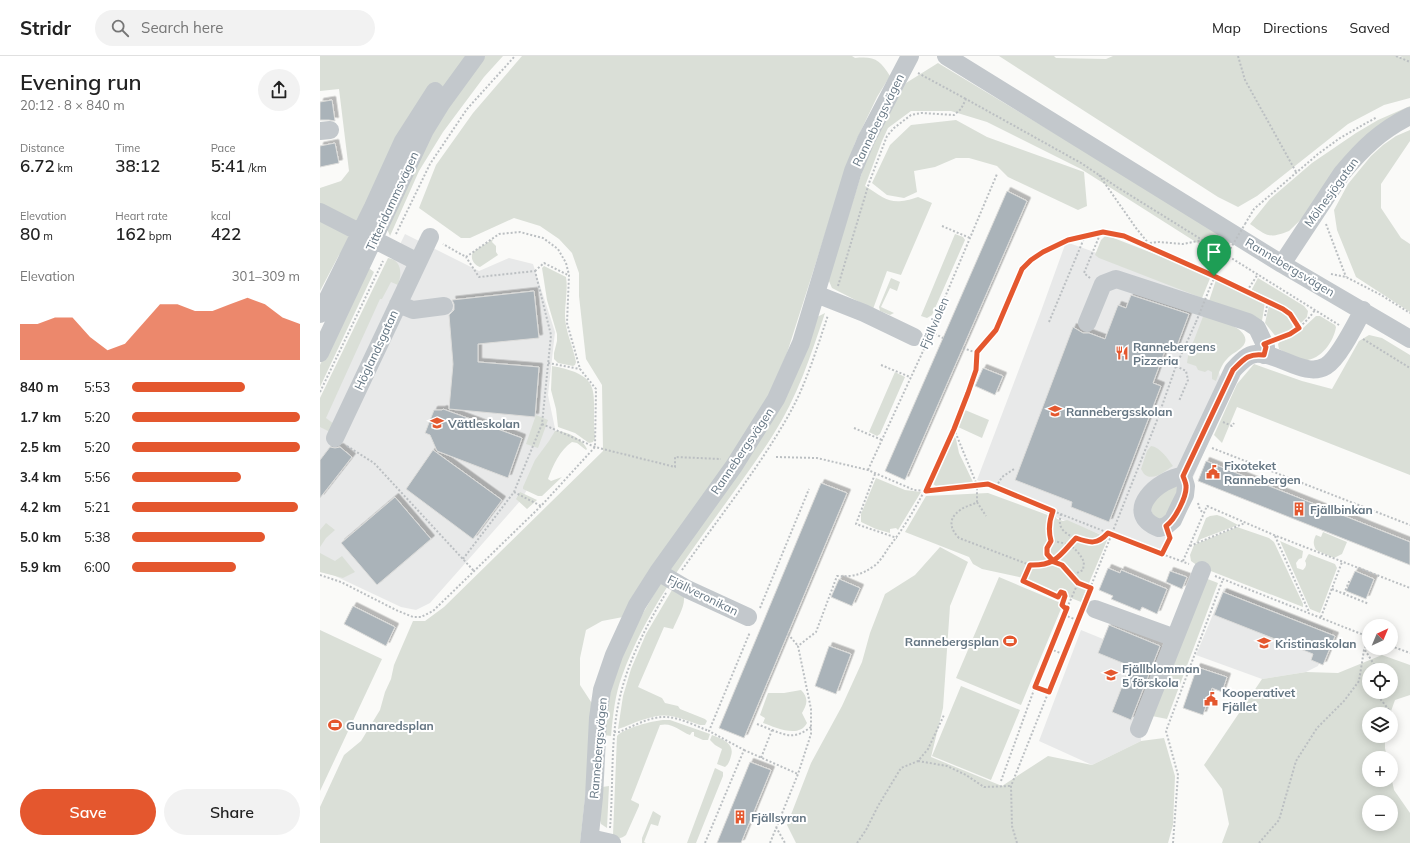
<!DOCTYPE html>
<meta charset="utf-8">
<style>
body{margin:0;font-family:Mulish,sans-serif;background:#f2f2f2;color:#222;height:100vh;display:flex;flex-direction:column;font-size:15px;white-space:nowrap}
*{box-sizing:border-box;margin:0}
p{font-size:13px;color:#767676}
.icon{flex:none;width:22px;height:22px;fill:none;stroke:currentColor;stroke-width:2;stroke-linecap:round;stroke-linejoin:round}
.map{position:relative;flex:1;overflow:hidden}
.sheet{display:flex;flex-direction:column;background:#fff;width:320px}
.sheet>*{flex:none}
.needle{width:26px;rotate:44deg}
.buttons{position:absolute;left:1042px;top:563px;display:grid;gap:8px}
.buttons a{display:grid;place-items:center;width:36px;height:36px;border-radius:50%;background:#fff;box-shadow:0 2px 10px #0003;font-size:20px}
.pin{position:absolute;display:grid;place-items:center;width:34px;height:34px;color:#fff;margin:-41px -17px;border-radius:50% 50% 50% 0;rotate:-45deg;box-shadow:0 0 4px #0007}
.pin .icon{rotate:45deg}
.round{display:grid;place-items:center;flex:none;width:42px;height:42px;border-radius:21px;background:#f2f2f2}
.overview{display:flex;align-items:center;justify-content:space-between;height:68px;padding:0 20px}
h1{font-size:22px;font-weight:600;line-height:30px}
.stats{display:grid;grid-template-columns:repeat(3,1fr);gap:6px;height:68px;padding:4px 20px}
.stats div{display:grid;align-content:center}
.stats b{font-size:17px;font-weight:600}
.stats small{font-size:11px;font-weight:400}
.stats p{font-size:11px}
.chart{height:112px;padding:8px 20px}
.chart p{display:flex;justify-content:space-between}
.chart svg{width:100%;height:72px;margin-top:4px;fill:#e4572e;opacity:.7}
.action{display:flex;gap:8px;margin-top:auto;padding:8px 20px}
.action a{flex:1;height:46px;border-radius:24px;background:#e4572e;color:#fff;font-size:16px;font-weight:600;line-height:46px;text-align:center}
.action a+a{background:#f2f2f2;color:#222}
ul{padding:0 20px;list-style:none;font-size:13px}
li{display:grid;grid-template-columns:64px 48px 1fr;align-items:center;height:30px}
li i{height:10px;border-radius:5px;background:#e4572e}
header{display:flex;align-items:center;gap:24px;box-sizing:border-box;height:56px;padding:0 20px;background:#fff;border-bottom:1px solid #e0e0e0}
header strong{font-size:19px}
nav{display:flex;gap:22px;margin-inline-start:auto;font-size:14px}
.search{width:280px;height:36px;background:#f2f2f2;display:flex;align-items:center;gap:10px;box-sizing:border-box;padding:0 14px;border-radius:22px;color:#767676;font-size:15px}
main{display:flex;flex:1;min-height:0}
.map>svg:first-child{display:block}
</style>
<header>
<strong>Stridr</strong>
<div class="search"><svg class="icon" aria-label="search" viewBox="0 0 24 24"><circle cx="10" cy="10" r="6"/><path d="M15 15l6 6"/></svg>Search here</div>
<nav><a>Map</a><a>Directions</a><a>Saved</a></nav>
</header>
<main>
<section class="sheet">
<div class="overview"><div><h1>Evening run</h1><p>20:12 · 8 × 840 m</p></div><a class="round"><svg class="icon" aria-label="share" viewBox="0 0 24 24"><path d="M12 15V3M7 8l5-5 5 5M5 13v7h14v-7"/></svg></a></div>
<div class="stats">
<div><p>Distance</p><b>6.72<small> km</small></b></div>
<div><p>Time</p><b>38:12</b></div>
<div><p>Pace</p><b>5:41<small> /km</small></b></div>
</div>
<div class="stats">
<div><p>Elevation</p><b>80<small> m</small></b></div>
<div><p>Heart rate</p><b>162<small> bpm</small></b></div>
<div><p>kcal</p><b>422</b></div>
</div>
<div class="chart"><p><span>Elevation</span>301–309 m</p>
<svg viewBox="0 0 160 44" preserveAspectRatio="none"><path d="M0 44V22L10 22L20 18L30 18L40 30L50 38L60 34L70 22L80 10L90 10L100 14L110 14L120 10L130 6L140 10L150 18L160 22V44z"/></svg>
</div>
<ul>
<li><b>840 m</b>5:53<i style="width:67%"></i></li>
<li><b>1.7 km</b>5:20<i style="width:100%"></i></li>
<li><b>2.5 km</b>5:20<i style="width:100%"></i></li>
<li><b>3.4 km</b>5:56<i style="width:65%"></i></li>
<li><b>4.2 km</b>5:21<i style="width:99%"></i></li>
<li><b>5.0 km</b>5:38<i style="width:79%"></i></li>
<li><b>5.9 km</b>6:00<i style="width:62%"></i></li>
</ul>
<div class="action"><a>Save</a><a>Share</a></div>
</section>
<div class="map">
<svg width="1090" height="787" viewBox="0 0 1090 787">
<defs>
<filter id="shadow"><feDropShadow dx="3.5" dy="-3.5" stdDeviation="0" flood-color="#0004"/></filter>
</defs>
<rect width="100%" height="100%" fill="#fafaf8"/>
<!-- built -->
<path fill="#e8e9e9" d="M85 178 159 215 189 202 213 208 235 276 228 339 237 382 201 444 110 547 96 554 81 551 13 519 0 516V353Z
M746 186 808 208 879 236 889 263 905 347 839 501 728 458 657 424 720 258Z
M904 532 1013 575 998 610 986 616 942 623 876 599Z
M789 568 849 593 820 668 821 685 772 709 719 685 761 574 783 583Z"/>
<!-- green -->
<path fill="#dadfd7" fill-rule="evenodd" d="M0 0H183L164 21 123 76 99 115 70 180 66 170 19 199 0 235V132L21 125 29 115 19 33 0 35Z
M202 0H532L535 2C555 0 560 4 570 20L557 41 535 87 524 119 467 297 431 381 303 561 282 565 266 574 260 602V629L275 652 260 787H0V751L24 699 41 685 60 654 65 636 71 623 74 609 93 565H105L124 551 283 395 282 329 266 303 259 240V217L252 197 239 183 220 170 194 162 150 182H141L99 152 116 109 153 57Z
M679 0H734L736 2 786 3 793 0H1078L1083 2 1080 0H1090V42L1064 49 1028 68 937 140 918 151 898 141Z
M618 7 912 184 901 202 761 113 667 66 631 55H591L568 72 562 85 545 130C567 144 571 150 598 141L612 147 581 219 567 215 553 253 512 232 508 223 550 91 586 27Z
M1090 50V58L969 175C949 183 947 180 930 168L950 143 992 107 1036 77 1058 64Z
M636 64 667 81 764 116 767 150 758 154 688 121 677 110 649 102H636L615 111 594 115 597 136 584 142 567 139 552 127 570 89 591 69Z
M1090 74V85L1061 128V152L1081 182 1090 188V256L1036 221 1017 174 1014 154 1028 128 1051 100 1063 89 1076 80Z
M635 178 643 181 645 184 612 259 607 262 601 260Z
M786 179 891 220 882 242 779 202 775 199 781 184Z
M173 183 172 186 176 190V196L178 199 160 211C153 208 150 202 153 196Z
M68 202C82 204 82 218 78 229L71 226 62 243H60L6 362 14 368V378L0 371V342Z
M46 210 54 216 0 331V309Z
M224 210 246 221C248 234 245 246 245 259 245 275 253 290 256 306L255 309 253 310 238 307 234 303V297L237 285V278L227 244 222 212Z
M571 222 580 226 577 235 570 232 561 251 574 257 570 259 560 255 559 251Z
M938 222 984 250 988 255 987 261 981 267 966 252 932 234V233Z
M896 224 945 246 942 265H941L889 245Z
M949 249C960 253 973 260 973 273L957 282 945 267Z
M505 257C491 299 477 342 453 379 402 459 335 530 302 620 295 638 293 660 291 680L284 679 291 629 312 576 495 262Z
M884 258C894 262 938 274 922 291 917 296 911 298 907 303 901 309 899 317 896 325L892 323V316L888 314 885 316 878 314 876 310 867 307 869 294 874 284Z
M996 260H1000L1015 269 1016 271C1014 286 999 306 983 304 975 303 966 297 959 293L958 288 961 284 981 274Z
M1049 279 1062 282 1090 299V419L917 351 902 387 894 379 917 328 934 308 982 325 1012 333 1039 285Z
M232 310C288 320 270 339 275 382L273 386 269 387 255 377 238 371 236 353 231 334Z
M575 316 585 321 560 378 557 380 549 376Z
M645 354 669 364 662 382 638 371Z
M216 359 228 364 218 392 206 388Z
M235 375C246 375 262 382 267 393L266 394 257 387 252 386C240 394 233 409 228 423L231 425 242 421 222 440H218L203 433V431L215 404 229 385Z
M634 380 636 383 639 397 653 426 652 427 616 430 613 428V425Z
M831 390C840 391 848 403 853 410 845 415 833 426 824 418L821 413 827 395Z
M556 422 585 434 601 436 578 474 576 472 570 473V477L556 473 541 466V458Z
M856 429 860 432 856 447 841 464 833 462 830 445Z
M200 436 217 444 207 453 196 443Z
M668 437 733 461 735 460 737 463 743 465 747 464 788 482 761 546 699 521 662 513 653 508 649 501 585 476 606 440Z
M897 459 903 461 918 469 881 483 879 485 876 487 886 462 890 460Z
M6 467 15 474 6 482 0 491V474Z
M917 471 949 482 954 486 983 548V551L878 510 871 505 870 499 874 489Z
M1003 476 1027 486 1022 498 1014 502 996 494C993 488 993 485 996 479L1001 481Z
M960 485 983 495 982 502 979 503 976 507 977 512 983 514C986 511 987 508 985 505L988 499 989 498 1015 508 1017 512 1000 557 990 553Z
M620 491 648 506 630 550 623 652 611 701 682 730 728 700 772 709 821 685 844 682 855 720 853 769 848 787H476L467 769 491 707 522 650 542 606 550 577 565 538 595 519Z
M0 497 15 505 22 500 35 516 23 522 0 516Z
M679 521 743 548 701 649 636 622Z
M885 522 898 527 847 663 827 659Z
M352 534 364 541C365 551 357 563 353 573L344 571 318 631 342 642 345 647 358 650 360 653 385 663 387 665 385 669H380C355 661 349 655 322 664 314 666 306 671 298 673L303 640 311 613 326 578Z
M0 574 62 603 0 735Z
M1062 599 1090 609V639L1075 644 1070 658H1049V680H1065V692L1067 702H1049V724H1071V720L1074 734 1090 757V787H902L909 768 902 733 884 709 942 623 986 616 1018 617ZM1049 614H1071V636H1049ZM1049 746H1071V768H1049Z
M641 630 700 654 671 724 612 700Z
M481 634C489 642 487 649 482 657L487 667C479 683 455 671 443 667L445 662 440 659 448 637H464Z
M343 664H350L390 678 388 684H383L374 680V676H372L370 679C360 675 352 666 340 669L311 744 319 748V750L306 779C301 783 298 783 293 779L297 680C304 672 332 665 343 664Z
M392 679C402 683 415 687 411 700 410 704 409 708 405 711L397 708 402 693 395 689 390 684Z
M395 712 403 716V720L376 787H367Z
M289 730 287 772 281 768 279 761 282 731Z
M333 755 341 760 338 770 331 768 324 786 326 787H322V782Z"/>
<!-- building -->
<path fill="#aab3b9" stroke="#dcdcda" filter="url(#shadow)" d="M12 44 15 65 9 64H0V46Z
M15 87 19 107 0 111V90Z
M687 135 707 145 585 424 565 415Z
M214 235 219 282 158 288V306L219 311 215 361 129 353 133 308 129 259 134 254V248L132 244Z
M811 239 869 258 855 295 846 292 833 327 841 330 789 466 751 451 752 446 695 424 753 271 763 277H769L785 283 798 249 806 252Z
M663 312 683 320 675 339 655 330Z
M123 353 202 382 188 422 117 395 110 379 105 377 114 354H122Z
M10 391 15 392 20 391 32 401 0 442V404Z
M113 394 182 444 153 483 86 433Z
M886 405 1090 486V509L878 425Z
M501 427 527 437 424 682 399 672Z
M75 441 111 483 57 529 21 487Z
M788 512 800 517 801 514 847 533 837 558 822 551 820 555 791 543 793 540 779 534Z
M850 515 867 521 862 533 846 526Z
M1035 515 1054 523 1046 543 1026 535Z
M519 523 540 532 532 550 511 541Z
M903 536 1015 580 1003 609 991 604 993 598 894 559Z
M33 550 75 571 66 590 24 568Z
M789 569 840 590 811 664 792 656 810 610 778 597Z
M509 590 531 598 516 638 495 630Z
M877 611 907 621 902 636 892 632 883 659 863 652Z
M430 706 451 714 421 787H397Z"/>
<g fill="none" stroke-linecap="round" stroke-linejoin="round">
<!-- path -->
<path stroke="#bbbfc2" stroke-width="2" stroke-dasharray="2 2" stroke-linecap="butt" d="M918 0 925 24 976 116
M1076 0 1090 6
M598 17 646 43
M779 119 816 172 833 193
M925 168 934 153 998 98 1020 82 1057 61
M1006 168 1026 221
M622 170 650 182
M76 178 110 108 147 53 195 0
M822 188 839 186 863 188 883 184
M215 215 224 207 248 219
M1011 218 1026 221 1061 239 1090 257
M770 222 764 217 781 176
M891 229 900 210
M518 230 549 127 567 80 574 72 591 59 601 57 634 59 641 53 646 43 761 107 797 131 1019 269
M927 235 938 218
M945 260 948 245
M729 266 765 180
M611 276 623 282
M609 279 677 118
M959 283C975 276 985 268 995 254
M1043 283 1090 312
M643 292 657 297
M228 307 260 313
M561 309 590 321
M856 310 866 315 868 324 859 345
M0 336 63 205
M903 366 912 370 914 367
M222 368 275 391 355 411V401L401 403
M534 372 562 384
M27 390 54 407 154 515
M892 392 1090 469
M456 401 497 402 548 414 594 434 606 435 657 429H667L842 498 849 485
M548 414 604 293
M555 418 536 468 577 482
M676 431 682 421 694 413
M194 436 221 450
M657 446 666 460
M878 447 880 454 884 457
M741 458C740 462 739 467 741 471 745 481 772 490 781 484 784 483 786 479 788 477
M955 480 989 556
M756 482C741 499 735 510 710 509L639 482C630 473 628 463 639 455 644 450 651 450 657 446V429L634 373 656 314 657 297 676 274 702 213 711 204 723 196 748 184 783 176 804 181 894 220 952 247 970 258 979 272
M731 485C720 498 731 503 741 509 745 511 748 515 751 518H755L763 514 764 506C756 490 748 487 731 485 728 474 729 465 733 455
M870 490 925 467
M842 498 869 508
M143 503 194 436 222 368 231 279 215 215 159 221 146 201
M863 505 887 450 954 479 1090 532
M362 514C399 461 441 410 472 353 487 325 498 289 508 259
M0 519 21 526 76 554 93 561H101L113 555 221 450 275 391 276 333 260 313 247 267 249 219 246 207 238 193 223 182 200 176 179 178 146 201 123 188
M895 520 1049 581
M758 527 771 532
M1012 533 1049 548
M1024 538 1030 523
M767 540 836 367 856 310 876 266
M440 552 489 433
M747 552 758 527 753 522 751 518
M744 559 757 564
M1001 561 1022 506
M468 578 478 590
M1071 590 1090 597
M730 593 743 598
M1045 594 1055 610V614
M715 631 728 636
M1057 636 1058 640 1073 659
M437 668 452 674 441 702
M452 674C469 681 476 682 491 671
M294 676H299C314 670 330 660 347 661 361 662 376 670 389 675
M424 694 478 718
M598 705 627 710 646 719 664 731 691 730
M681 725 715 631 747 552H745L742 549 745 540 744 537 741 536 738 541 703 525 710 509
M456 771 465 787
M290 772C293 736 291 698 296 662 302 617 323 575 346 537
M385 787 424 694 389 675 430 576
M450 787 478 718 491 678V653L478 590 496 576 517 520C533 521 541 519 554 510 560 506 565 497 569 491 597 455 615 414 634 374
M537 787 546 774 558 750 581 712 598 705 608 693 624 659
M697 787 692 770 691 730 760 557
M853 787 858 719 846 675 903 523
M939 787 959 764 976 705 997 672 1024 645 1039 625 1044 594 1049 583"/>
<!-- minor -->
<path stroke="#c3c8cc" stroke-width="18" d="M626 0 962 208 1090 283
M0 75 10 74
M0 156 98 206
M962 208 1022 117C1043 92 1060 75 1090 60
M496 238 544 257 594 281
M78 248 93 254 124 250
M0 258 53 151 83 85 115 35
M767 267 783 228 796 223 928 266 937 272 946 291 944 299
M0 297 105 74 121 48 156 0
M15 382 110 181
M863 420C839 422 800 457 839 472L846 470 853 464 859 451 865 439 866 430 863 420 913 314C919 308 926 299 935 298 957 295 985 323 1006 310 1019 302 1035 269 1043 254
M338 516 367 533 428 561
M775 553 855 582
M819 673 882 514
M270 782 292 787
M269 787 274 741 278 662 282 634 294 599 317 549 338 516 414 410 456 343 481 287 533 115 546 84 590 0"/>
<!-- path-bridge -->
<path stroke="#bbbfc2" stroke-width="2" stroke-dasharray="2 2" stroke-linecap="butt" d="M900 210 925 168
M876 266 891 229"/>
</g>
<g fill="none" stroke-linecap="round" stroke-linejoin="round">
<!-- route casing -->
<g stroke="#fff" stroke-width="8">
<path id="route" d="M894 220 804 180 783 176 748 184 723 196 711 204 702 213 676 274 657 296 656 314 648 337 634 373 606 435 668 428 733 455C729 465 728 474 731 485L727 492V498L734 506 742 509 758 527 771 532 729 636 715 631 747 552H745L742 549 745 540 744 537 741 536 738 541 703 525 710 509C736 510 740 499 756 482 770 487 777 489 788 477L842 498 850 482 846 470C855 464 867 440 866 430 866 427 864 423 863 420L913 314C924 303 928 297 944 299L946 291 944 288 970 278 979 272 970 258 963 253 894 220"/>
</g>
<!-- route -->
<use href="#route" stroke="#e4572e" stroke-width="5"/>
</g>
<!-- icons -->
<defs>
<g id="restaurant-bare" transform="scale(1.08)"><path d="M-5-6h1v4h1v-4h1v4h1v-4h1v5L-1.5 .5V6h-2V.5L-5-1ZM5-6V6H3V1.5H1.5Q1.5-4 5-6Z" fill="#e4572e" stroke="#fff" stroke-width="2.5" paint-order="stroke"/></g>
<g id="school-bare" transform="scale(1.08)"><path d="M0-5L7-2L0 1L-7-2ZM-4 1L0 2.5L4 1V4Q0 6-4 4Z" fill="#e4572e" stroke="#fff" stroke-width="2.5" paint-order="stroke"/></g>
<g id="civic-bare" transform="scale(1.08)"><path d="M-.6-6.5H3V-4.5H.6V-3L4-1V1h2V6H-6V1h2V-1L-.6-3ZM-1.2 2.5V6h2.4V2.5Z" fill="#e4572e" stroke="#fff" stroke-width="2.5" paint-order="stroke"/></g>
<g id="building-bare" transform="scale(1.08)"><path d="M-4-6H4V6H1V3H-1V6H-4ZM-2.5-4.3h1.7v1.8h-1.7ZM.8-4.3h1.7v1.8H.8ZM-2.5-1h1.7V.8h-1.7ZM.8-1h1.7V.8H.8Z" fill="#e4572e" stroke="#fff" stroke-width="2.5" paint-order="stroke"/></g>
<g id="stadium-bare" transform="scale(1.08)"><path d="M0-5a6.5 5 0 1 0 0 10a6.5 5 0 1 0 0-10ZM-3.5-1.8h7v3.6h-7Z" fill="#e4572e" stroke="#fff" stroke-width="2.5" paint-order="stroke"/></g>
</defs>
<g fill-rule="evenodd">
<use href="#restaurant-bare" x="802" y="297"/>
<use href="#school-bare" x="735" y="355"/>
<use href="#school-bare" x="117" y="367"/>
<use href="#civic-bare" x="893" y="416"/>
<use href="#building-bare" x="979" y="453"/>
<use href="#stadium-bare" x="690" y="585"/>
<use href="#school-bare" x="944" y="587"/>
<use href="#school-bare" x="791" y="619"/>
<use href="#civic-bare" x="891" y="643"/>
<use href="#stadium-bare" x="15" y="669"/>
<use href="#building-bare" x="420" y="761"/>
</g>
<g text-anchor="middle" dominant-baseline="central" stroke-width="4" stroke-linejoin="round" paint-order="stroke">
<!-- street labels -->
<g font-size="12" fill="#657683" stroke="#fff">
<text transform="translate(558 64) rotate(-64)">Rannebergsvägen</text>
<text transform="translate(1011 136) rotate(-54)">Mölnesjögatan</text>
<text transform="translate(72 145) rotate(-65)">Titteridammsvägen</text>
<text transform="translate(970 211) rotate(31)">Rannebergsvägen</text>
<text transform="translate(614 267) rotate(-67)">Fjällviolen</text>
<text transform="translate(56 294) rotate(-65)">Höglandsgatan</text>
<text transform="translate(422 395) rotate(-56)">Rannebergsvägen</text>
<text transform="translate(383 539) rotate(26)">Fjällveronikan</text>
<text transform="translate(278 692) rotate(-85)">Rannebergsvägen</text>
</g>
<!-- poi labels -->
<g font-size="12" font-weight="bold" fill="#657683" stroke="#fff" text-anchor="start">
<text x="813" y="290">Rannebergens<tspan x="813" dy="14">Pizzeria</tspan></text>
<text x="746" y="355">Rannebergsskolan</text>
<text x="128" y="367">Vättleskolan</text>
<text x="904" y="409">Fixoteket<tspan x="904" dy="14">Rannebergen</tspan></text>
<text x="990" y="453">Fjällbinkan</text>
<text x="679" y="585" text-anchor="end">Rannebergsplan</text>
<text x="955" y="587">Kristinaskolan</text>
<text x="802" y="612">Fjällblomman<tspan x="802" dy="14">5 förskola</tspan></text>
<text x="902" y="636">Kooperativet<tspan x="902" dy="14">Fjället</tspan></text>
<text x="26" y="669">Gunnaredsplan</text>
<text x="431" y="761">Fjällsyran</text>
</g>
</g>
</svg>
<div class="buttons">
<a><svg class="needle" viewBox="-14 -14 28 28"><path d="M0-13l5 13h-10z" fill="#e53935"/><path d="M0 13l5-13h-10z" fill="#767676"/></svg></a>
<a><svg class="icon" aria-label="locate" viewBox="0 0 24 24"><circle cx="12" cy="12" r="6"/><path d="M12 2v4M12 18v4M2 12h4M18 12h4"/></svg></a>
<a><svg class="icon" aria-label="layers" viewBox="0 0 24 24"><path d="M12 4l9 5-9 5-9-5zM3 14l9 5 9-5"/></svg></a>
<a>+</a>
<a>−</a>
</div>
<div class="pin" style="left:894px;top:220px;background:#1e9e55"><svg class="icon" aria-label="arrive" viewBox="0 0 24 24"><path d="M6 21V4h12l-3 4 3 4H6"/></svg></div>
</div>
</main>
